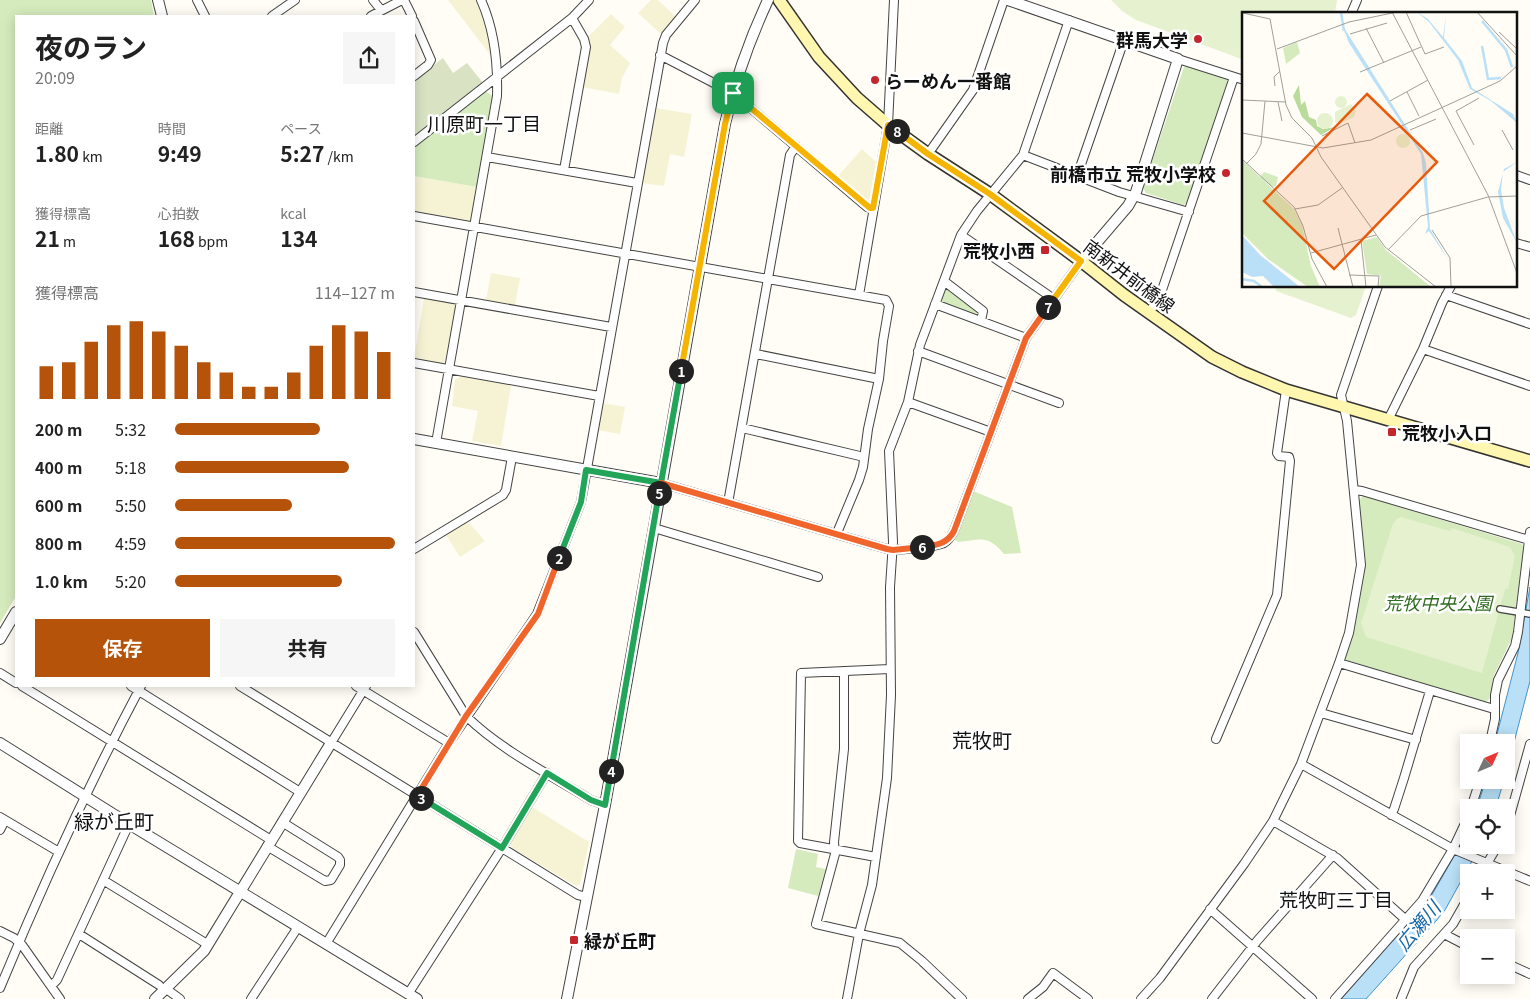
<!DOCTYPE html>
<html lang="ja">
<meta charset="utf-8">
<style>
body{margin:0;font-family:Georgia,"Noto Sans JP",serif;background:#f6f6f6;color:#222;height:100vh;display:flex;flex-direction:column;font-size:19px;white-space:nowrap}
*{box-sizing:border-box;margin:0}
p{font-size:16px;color:#767676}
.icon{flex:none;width:28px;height:28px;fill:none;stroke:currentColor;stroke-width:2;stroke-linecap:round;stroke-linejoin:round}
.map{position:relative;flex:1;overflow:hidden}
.panel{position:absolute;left:15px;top:15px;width:400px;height:672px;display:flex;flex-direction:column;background:#fff;border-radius:0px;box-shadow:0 2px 12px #0003}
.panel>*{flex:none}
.needle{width:32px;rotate:46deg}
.tools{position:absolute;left:1460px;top:734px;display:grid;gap:10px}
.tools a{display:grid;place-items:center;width:55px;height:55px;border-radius:0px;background:#fff;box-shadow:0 2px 12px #0003;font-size:25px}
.pin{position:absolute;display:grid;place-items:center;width:42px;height:42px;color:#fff;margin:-21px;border-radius:10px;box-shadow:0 2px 8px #0006}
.km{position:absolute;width:25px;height:25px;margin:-12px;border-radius:50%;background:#222;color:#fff;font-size:14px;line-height:25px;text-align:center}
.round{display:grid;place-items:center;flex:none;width:52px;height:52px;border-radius:0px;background:#f6f6f6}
.headline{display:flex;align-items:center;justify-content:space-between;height:85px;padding:0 20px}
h1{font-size:28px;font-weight:700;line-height:38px}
.stats{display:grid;grid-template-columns:repeat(3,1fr);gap:8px;height:85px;padding:5px 20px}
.stats div{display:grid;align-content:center}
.stats b{font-size:21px;font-weight:700}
.stats small{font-size:14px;font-weight:400}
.stats p{font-size:14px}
.chart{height:140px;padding:10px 20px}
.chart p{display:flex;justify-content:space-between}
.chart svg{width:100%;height:90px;margin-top:5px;stroke:#b45309;stroke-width:6}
.cta{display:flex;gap:10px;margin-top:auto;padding:10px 20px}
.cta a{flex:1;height:58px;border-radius:0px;background:#b45309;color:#fff;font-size:20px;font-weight:700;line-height:58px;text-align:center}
.cta a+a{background:#f6f6f6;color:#222}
ul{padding:0 20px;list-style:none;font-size:16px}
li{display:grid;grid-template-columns:80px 60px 1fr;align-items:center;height:38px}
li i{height:12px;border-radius:6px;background:#b45309}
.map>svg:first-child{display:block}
</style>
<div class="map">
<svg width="1530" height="999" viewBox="0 0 1530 999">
<rect width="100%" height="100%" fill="#fffdf5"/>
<!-- farmland -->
<path fill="#f6f3d4" d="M448 0H476L483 17 488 36 491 56Z
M651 0H658L676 17 662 35 638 13Z
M611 14 625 27 610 45 630 63 622 78 619 94 582 87 590 45 588 37Z
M655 108 692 114 684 157 670 154 664 186 641 183Z
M862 149 876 162 870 199 866 201 838 176Z
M414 176 477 187 472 218 468 222 414 212Z
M491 273 520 278 515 305 486 300Z
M424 298 451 302 456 307 446 361 442 364 414 359Z
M461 376 511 385 501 446 472 441 478 411 452 406 455 380Z
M602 403 625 407 620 434 597 430Z
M465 523 470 524 485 541 460 557 446 535Z
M532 807 589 842 580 884 576 886 512 848 510 843Z"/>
<!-- green -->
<path fill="#d5ebbd" d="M0 0H151L154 16H16V596L0 623Z
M1189 65 1227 79 1228 83 1187 203 1183 205 1146 193 1143 188 1184 67Z
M485 91 493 96 477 187 414 176V147Z
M945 287 979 310 978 317 939 303Z
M973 491 1012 507 1021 553 1004 554C987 534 982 540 958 542L954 539Z
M1363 496 1522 544 1524 548 1512 638 1493 677 1491 697 1486 702 1346 660 1345 658 1352 639 1365 567 1359 500Z
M796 849 818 854 816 867 826 869 818 896 788 888Z"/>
<!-- cemetery -->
<path fill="#d9e3c4" d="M443 58 453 73 467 63 483 83 414 137V81Z"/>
<!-- pitch -->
<path fill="#e6f2cf" d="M1111 0H1337L1335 14H1244V60L1136 20 1122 11Z
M1276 286H1366L1356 315 1351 318 1276 291Z
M1401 517 1450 531 1452 528 1510 547 1515 556 1508 589H1505L1482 673 1366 637 1361 623 1393 524 1397 519Z"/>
<!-- water -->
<path fill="#b9e0f7" stroke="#3f96cf" d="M1530 587V681L1506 773V742H1495L1518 653Z
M1486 780H1504L1496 807H1477Z
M1469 830V845H1481L1445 910 1436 921 1366 999H1341L1429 900Z"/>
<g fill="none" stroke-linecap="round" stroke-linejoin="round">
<!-- pedestrian casing -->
<g stroke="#444" stroke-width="8">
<path id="pedestrian" d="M1500 609 1530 614"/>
</g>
<!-- minor casing -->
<g stroke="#444" stroke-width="10">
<path id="minor" d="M197 0 205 16
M373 0 381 10
M404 0 412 16
M1351 14 1357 0
M272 16 295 0
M371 16 402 0
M414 21 431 60 428 65 414 76
M660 55 733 93 867 207 873 209
M1178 59 1244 80
M414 142 572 18 589 0
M928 154 973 90 1004 0
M1023 155 1119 192 1189 212
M487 157 637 183
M564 170 586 47 584 39 572 18
M1516 175 1530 180
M1077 176 1124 40
M414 216 886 300 889 306 883 341 879 379 868 429 863 467 859 480 837 533
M961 235 1054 299
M1516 243 1530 247
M944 281 983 311 981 321
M414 292 611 327
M859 295 888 125 894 0
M1446 295 1530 324
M935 304 1026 338
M1149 313 1160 296 1234 77
M1423 349 1530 386
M918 351 1059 403
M756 354 879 379
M414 363 599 396
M908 402 991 432
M1388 420 1423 349 1442 303 1451 286
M742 428 864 457
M436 443 497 96C498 63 495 31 481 0
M661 483 887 549C897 551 934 547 944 543 949 540 951 536 954 531L1026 338 1081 261
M1354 490 1362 491 1529 540
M728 503 790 155 796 146
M654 528 818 577
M414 549 503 495 506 490 512 457
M414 632 466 716C502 751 549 774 591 800L605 805
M1339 663 1494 709
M844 671V749L834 842 835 854 816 924 900 943 922 961 962 999
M0 673 16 683
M22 686 271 840
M131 686 300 792
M240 686 578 895 587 897
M356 686 449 743
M1321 713 1416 740
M1216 739 1277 595 1290 461 1289 457 1279 456 1277 453 1286 390
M1490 742 1495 719V695L1498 680 1515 646 1518 632 1530 532
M331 743 366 686
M1301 764 1453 849 1530 881
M1471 808 1480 780
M1391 815 1394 809 1404 778 1430 691
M0 817 59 852
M1273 821 1337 858 1406 920
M0 830 5 820
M1506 830 1530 744
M267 846 325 881 331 880 340 865V860L338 857 282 822
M876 857 800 843 798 841 801 673 890 669
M1482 872 1498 845
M103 880 207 944
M1210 909 1312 999
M0 931 14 938 22 945 60 999
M79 934 159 985
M1444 934 1469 947
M326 944 449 743 537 614 581 502 663 43 666 35 695 0
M1506 963 1530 974
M51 986 57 980 129 824
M0 988C42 886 89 784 141 686
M165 988 180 999
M408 994 502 848 547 773
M251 999 298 927
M847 999 859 934 872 885 887 778 891 695 890 587 893 542 889 451 908 402 920 345 961 235 977 211 1023 155 1069 20
M1028 999 1043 987 1053 973 1088 999
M1141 999 1160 978 1244 864 1273 821 1301 764 1339 663 1349 633 1361 565 1347 421 1341 395 1378 286
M1212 999 1257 941 1333 855
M1335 999 1422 901 1453 849 1469 815
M1401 999 1414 967 1453 924 1469 896"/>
</g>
<!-- tertiary casing -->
<g stroke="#444" stroke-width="12">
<path id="tertiary" d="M158 0 162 16
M1008 0 1178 59 1136 192 1128 206 1081 261
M414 439 661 483
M0 639 16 612
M0 743 129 824 417 999
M155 999 204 951 331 743
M567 999 605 805 725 124C735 80 749 41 768 0"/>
</g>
<!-- secondary casing -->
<g stroke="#333" stroke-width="14">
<path id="secondary" d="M779 0 819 57 857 98 888 125 928 154 990 194 1081 261 1124 295 1212 357 1242 372 1286 390 1530 461"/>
</g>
<!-- pedestrian -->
<use href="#pedestrian" stroke="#fff" stroke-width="5.5"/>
<!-- minor -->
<use href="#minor" stroke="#fff" stroke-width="8"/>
<!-- tertiary -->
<use href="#tertiary" stroke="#fff" stroke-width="10"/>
<!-- secondary -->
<use href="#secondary" stroke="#fff6b0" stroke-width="11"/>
</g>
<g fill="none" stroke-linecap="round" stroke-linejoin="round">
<!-- split-1 casing -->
<g stroke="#fff" stroke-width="10">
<path id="split-1" d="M681 371 725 124 733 93"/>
</g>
<!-- split-2 casing -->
<g stroke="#fff" stroke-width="10">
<path id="split-2" d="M559 558 581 502 586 470 661 483 681 371"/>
</g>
<!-- split-3 casing -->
<g stroke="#fff" stroke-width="10">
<path id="split-3" d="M421 798 417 796 466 716 538 614 559 558"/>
</g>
<!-- split-4 casing -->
<g stroke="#fff" stroke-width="10">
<path id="split-4" d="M421 798 502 848 547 773 591 800 605 805 611 771"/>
</g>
<!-- split-5 casing -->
<g stroke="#fff" stroke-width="10">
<path id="split-5" d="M611 771 659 493"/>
</g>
<!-- split-6 casing -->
<g stroke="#fff" stroke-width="10">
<path id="split-6" d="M659 493 661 483 887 549 893 550 922 547"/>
</g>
<!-- split-7 casing -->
<g stroke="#fff" stroke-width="10">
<path id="split-7" d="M922 547C937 545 947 544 954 531L1026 338 1048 307"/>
</g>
<!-- split-8 casing -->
<g stroke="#fff" stroke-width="10">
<path id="split-8" d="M897 131 928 154 990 194 1081 261 1048 307"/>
</g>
<!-- split-9 casing -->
<g stroke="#fff" stroke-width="10">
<path id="split-9" d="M733 93 870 208H873L888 125 897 131"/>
</g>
<!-- split-1 -->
<use href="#split-1" stroke="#f5b400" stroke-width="6"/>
<!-- split-2 -->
<use href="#split-2" stroke="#22a559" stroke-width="6"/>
<!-- split-3 -->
<use href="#split-3" stroke="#f0652b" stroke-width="6"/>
<!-- split-4 -->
<use href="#split-4" stroke="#22a559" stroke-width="6"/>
<!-- split-5 -->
<use href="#split-5" stroke="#22a559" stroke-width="6"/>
<!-- split-6 -->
<use href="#split-6" stroke="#f0652b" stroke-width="6"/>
<!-- split-7 -->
<use href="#split-7" stroke="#f0652b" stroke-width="6"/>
<!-- split-8 -->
<use href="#split-8" stroke="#f5b400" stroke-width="6"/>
<!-- split-9 -->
<use href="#split-9" stroke="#f5b400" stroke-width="6"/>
</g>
<!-- markers -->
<g fill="#c4262e" stroke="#fff" stroke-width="2">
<circle cx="1198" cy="39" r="5"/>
<circle cx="875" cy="80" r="5"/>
<circle cx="1226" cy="173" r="5"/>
<rect x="1040" y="245" width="10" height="10" rx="2.5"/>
<rect x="1387" y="427" width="10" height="10" rx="2.5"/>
<rect x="569" y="935" width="10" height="10" rx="2.5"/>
</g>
<g text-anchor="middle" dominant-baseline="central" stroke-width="5" stroke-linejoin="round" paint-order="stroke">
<!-- poi labels -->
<g font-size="18" font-weight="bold" fill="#111" stroke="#fff" text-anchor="end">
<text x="1188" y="39">群馬大学</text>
<text x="885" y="80" text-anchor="start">らーめん一番館</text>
<text x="1216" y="173">前橋市立 荒牧小学校</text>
<text x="1035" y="250">荒牧小西</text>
<text x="1402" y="432" text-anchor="start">荒牧小入口</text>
<text x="584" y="940" text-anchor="start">緑が丘町</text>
</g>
<!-- street labels -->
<g font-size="18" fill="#111" stroke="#fff">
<text transform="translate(1130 275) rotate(37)">南新井前橋線</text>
</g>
<!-- park labels -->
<g font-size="18" font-style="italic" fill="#2f6b1f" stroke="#fff">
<text x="1438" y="602">荒牧中央公園</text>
</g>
<!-- neighbourhood labels -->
<g font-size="19" fill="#111" stroke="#fff">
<text x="484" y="122">川原町一丁目</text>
<text x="1336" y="898">荒牧町三丁目</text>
</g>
<!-- water labels -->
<g font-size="19" font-style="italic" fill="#1768a6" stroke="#fff">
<text transform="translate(1417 925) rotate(-50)">広瀬川</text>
</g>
<!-- quarter labels -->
<g font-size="20" fill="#111" stroke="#fff">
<text x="982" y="739">荒牧町</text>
<text x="114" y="820">緑が丘町</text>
</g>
</g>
<!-- overview -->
<g transform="translate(1242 12)">
<rect width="275" height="275" fill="#fffdf5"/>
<path d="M55 30 58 41 44 52 41 36ZM0 148 52 197 60 213 69 254 78 275H66L26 247 0 221ZM22 160 36 165 34 174 30 175 18 165ZM135 225 144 238 189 275H137L139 264 125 262 120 229Z" fill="#d5ebbd"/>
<path d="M57 73 59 93 63 89 67 105 74 108 75 114 81 117 93 115 79 123 60 105 51 84Z" fill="#b9dc9c"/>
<path d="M93 90a6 6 0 1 1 12 0a6 6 0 1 1-12 0ZM109 92 114 99 112 105 99 111 93 110V100ZM75 109a8 8 0 1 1 16 0a8 8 0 1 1-16 0ZM154 129a7 7 0 1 1 14 0a7 7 0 1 1-14 0Z" fill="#e6f2cf"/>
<path d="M175 0 186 7 201 25 204 3 202 26 220 49 230 76 271 102 275 111 249 89 228 77 216 48 187 10ZM99 11 181 141 184 151 188 217 207 249 187 219 183 222 186 215 179 142 107 31ZM275 150 261 160 259 178 262 196 275 231 261 206 256 180 262 157ZM0 223 18 243 58 275H32L21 264 10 265 0 260Z" fill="#b9e0f7"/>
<path fill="none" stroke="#b9e0f7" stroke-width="2.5" d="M99 0 102 19M240 9 264 38 270 55M240 34 246 67 259 66M0 267 12 269 20 275"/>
<path fill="none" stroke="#a09f9a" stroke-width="1" d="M150 0 246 183 275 261M164 0 183 42 202 35M235 0 275 44M1 1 28 7 44 93 50 106 70 126 79 145 143 235 194 275M124 16 142 51M257 20 275 37M108 22 145 11M35 37 107 10 155 0M118 60 179 35M33 74 32 65 38 59M165 80 177 104M0 88 44 90M148 89 186 68M36 90 40 109M168 118 194 107M260 118 271 138M0 121 81 136 129 128 258 69 275 54M80 124 106 111 113 131M232 133 214 99 237 86M0 147 52 195 61 214 70 247 85 275M4 152 14 142 19 132 23 89M246 185 275 184M53 197 76 193 100 176M96 216 111 275M190 218 208 246 209 275M119 228 124 275M146 238 179 204 246 185M69 241 134 223M107 263 137 264 136 275"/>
<path fill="#e8590c" fill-opacity="0.15" stroke="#e8590c" stroke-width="2.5" d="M125 82 195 150 92 257 22 189Z"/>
<rect width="275" height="275" fill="none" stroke="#111" stroke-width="2.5"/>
</g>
</svg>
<div class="tools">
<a><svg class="needle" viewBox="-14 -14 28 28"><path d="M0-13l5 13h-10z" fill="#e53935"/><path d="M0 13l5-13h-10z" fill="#767676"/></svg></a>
<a><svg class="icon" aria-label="locate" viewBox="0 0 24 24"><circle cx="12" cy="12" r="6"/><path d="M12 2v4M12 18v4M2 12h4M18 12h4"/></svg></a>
<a>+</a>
<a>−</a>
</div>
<div class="pin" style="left:733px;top:93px;background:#1e9e55"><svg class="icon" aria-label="arrive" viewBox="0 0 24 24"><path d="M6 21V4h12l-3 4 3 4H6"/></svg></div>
<b class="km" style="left:681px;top:371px">1</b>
<b class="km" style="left:559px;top:558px">2</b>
<b class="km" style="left:421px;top:798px">3</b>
<b class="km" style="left:611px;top:771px">4</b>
<b class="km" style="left:659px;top:493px">5</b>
<b class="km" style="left:922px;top:547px">6</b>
<b class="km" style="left:1048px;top:307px">7</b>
<b class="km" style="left:897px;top:131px">8</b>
<section class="panel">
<div class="headline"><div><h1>夜のラン</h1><p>20:09</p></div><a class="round"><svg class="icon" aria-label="share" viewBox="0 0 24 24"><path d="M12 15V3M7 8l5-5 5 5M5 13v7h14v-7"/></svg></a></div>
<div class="stats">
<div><p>距離</p><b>1.80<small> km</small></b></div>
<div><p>時間</p><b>9:49</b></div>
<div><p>ペース</p><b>5:27<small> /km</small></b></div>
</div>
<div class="stats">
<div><p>獲得標高</p><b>21<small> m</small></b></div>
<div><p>心拍数</p><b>168<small> bpm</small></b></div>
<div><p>kcal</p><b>134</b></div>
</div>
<div class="chart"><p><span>獲得標高</span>114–127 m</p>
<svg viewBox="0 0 160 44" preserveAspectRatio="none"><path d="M5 44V28M15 44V26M25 44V16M35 44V8M45 44V6M55 44V11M65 44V18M75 44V26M85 44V31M95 44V38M105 44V38M115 44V31M125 44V18M135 44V8M145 44V11M155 44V21"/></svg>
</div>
<ul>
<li><b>200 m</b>5:32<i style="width:66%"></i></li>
<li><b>400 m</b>5:18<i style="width:79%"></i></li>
<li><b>600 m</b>5:50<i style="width:53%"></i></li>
<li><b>800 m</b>4:59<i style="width:100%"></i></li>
<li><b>1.0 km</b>5:20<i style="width:76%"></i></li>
</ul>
<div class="cta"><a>保存</a><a>共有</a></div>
</section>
</div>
